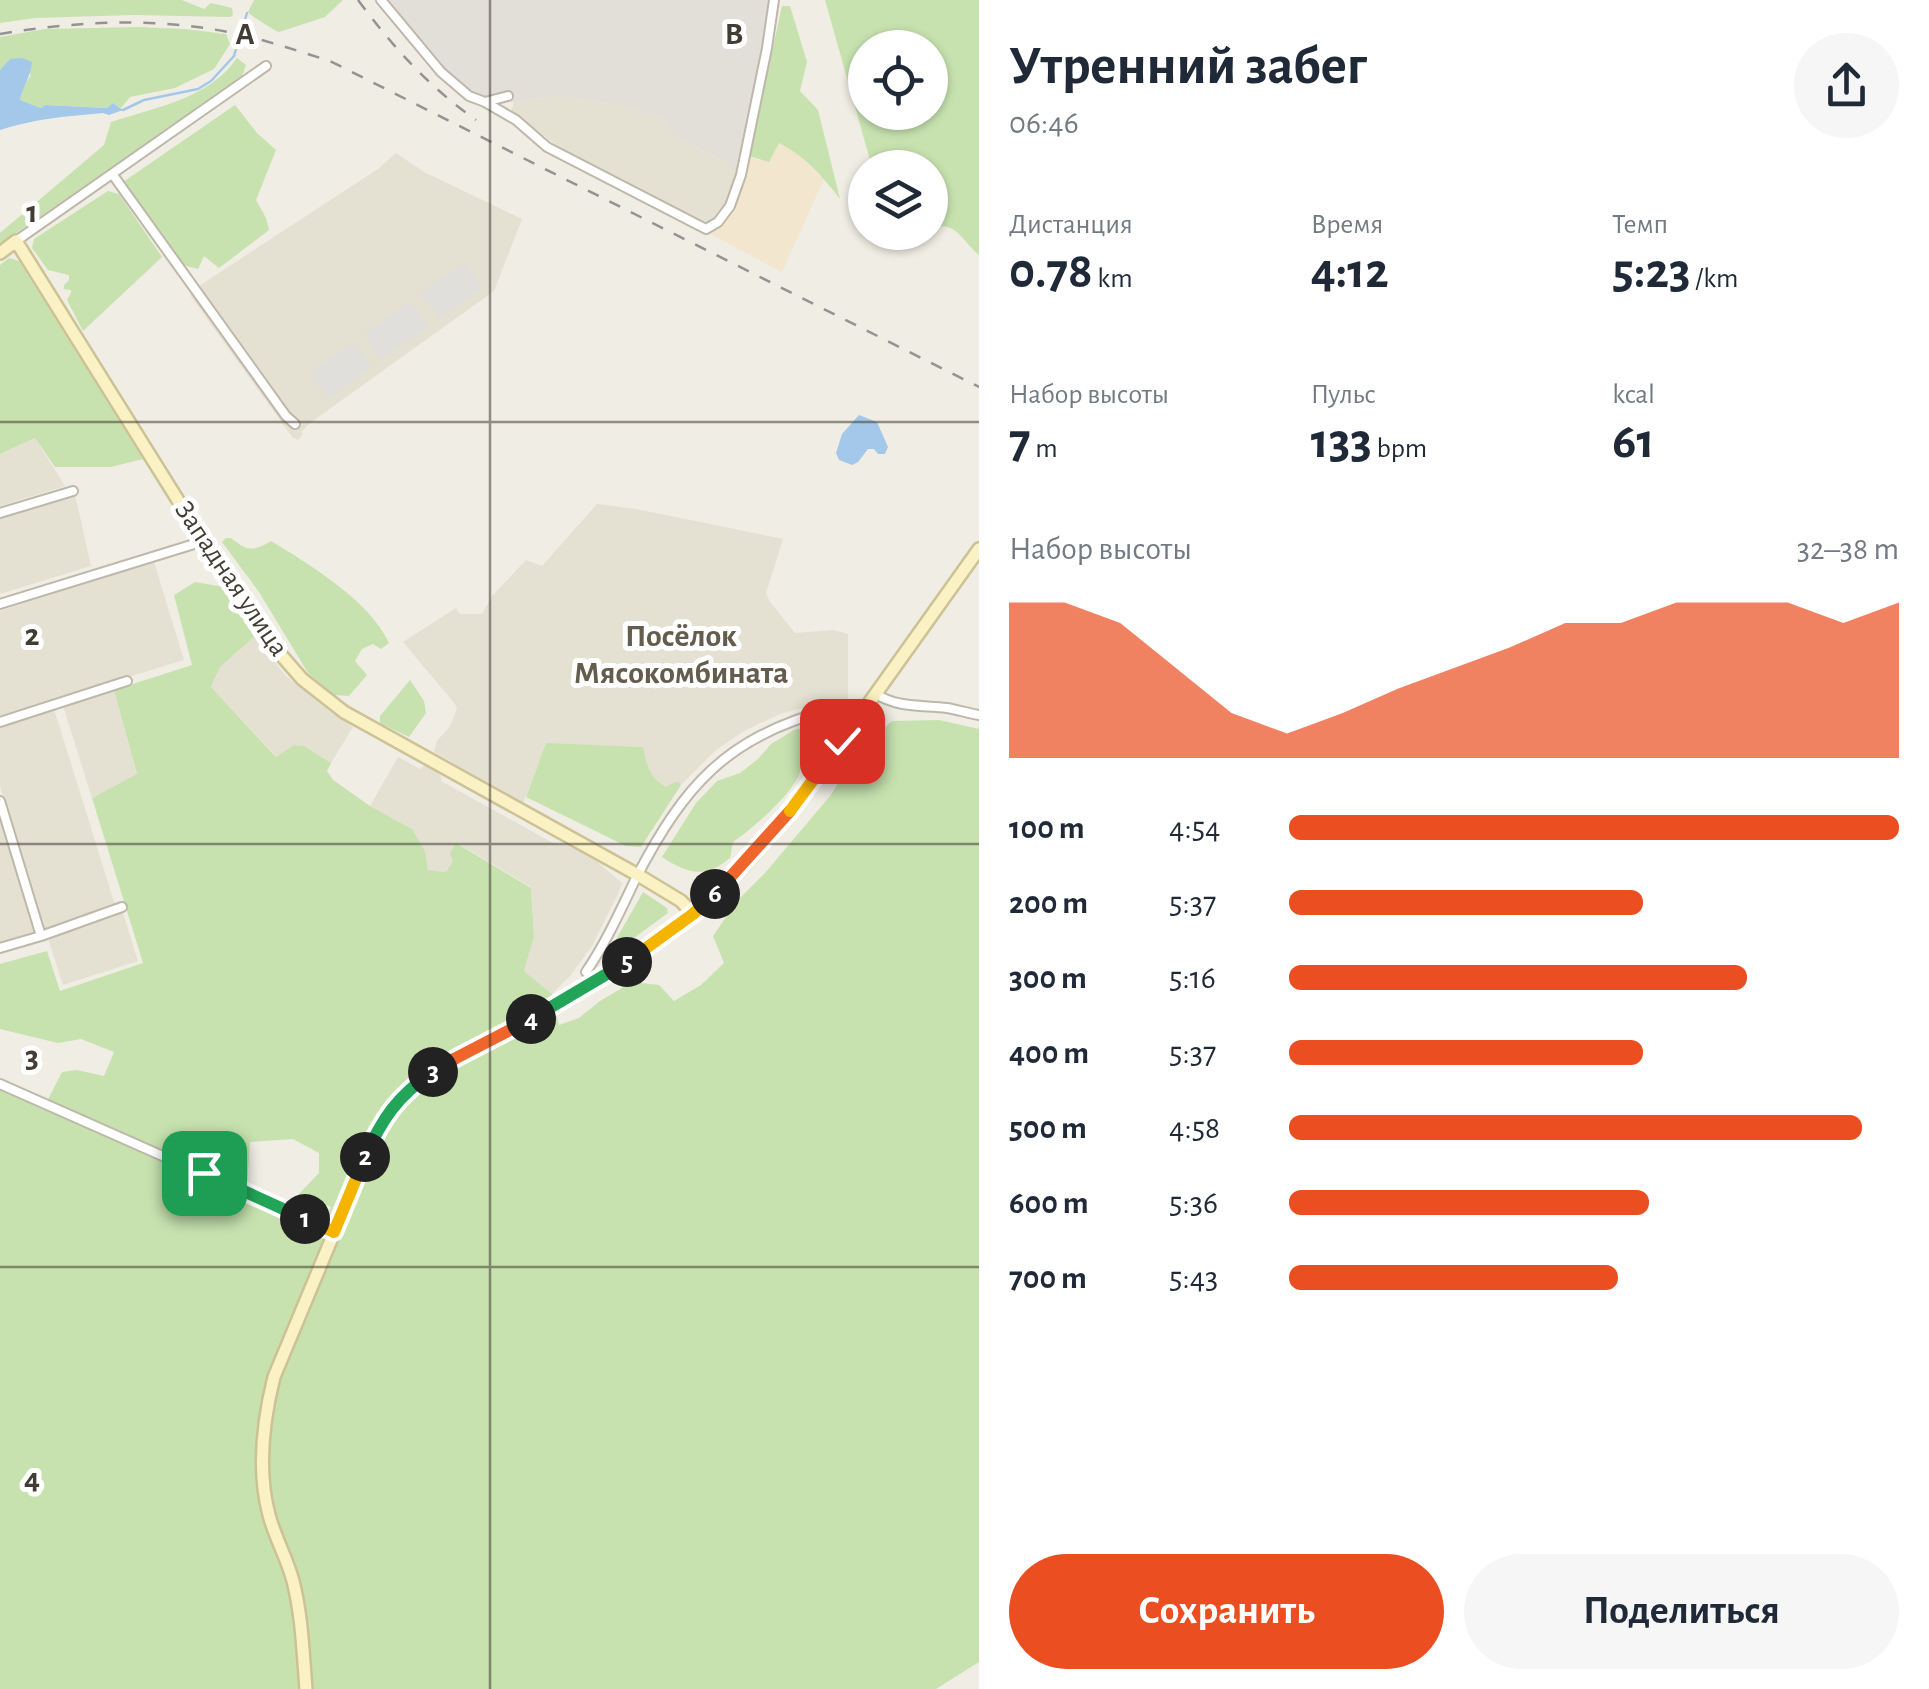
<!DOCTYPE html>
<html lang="ru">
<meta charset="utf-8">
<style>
body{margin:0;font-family:"Alegreya Sans",sans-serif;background:#f6f6f7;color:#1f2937;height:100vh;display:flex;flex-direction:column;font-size:38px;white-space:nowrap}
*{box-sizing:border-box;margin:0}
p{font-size:32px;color:#747a83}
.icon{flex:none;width:55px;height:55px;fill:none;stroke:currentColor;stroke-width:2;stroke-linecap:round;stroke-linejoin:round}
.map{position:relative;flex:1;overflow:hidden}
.sheet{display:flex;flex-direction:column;background:#fff;width:950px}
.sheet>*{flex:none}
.buttons{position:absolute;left:848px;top:30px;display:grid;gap:20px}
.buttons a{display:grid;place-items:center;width:100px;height:100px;border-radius:50%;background:#fff;box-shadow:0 2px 8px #0004;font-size:50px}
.pin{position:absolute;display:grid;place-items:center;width:85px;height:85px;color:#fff;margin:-42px;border-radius:20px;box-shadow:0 5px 15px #0006}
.km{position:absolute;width:50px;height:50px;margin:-25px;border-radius:50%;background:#222;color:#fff;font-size:28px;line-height:50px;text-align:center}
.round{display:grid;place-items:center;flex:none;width:105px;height:105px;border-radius:52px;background:#f6f6f7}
.headline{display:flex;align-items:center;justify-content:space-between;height:170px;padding:0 30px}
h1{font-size:55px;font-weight:700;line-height:75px}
.stats{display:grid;grid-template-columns:repeat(3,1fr);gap:15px;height:170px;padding:10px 30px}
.stats div{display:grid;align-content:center}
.stats b{font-size:50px;font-weight:700}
.stats small{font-size:28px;font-weight:400}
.stats p{font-size:28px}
.chart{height:280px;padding:20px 30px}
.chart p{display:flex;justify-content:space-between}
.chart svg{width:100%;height:180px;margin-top:10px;fill:#ea4e21;opacity:.7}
.action{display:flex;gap:20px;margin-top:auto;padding:20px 30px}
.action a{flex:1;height:115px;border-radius:60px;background:#ea4e21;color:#fff;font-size:40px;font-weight:700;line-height:115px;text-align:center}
.action a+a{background:#f6f6f7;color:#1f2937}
ul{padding:0 30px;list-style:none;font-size:32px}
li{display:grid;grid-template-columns:160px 120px 1fr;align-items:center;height:75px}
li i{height:25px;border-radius:12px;background:#ea4e21}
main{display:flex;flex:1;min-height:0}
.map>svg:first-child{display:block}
</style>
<main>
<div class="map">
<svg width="979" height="1689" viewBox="0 0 979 1689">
<rect width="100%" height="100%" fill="#f0ede4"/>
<!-- residential -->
<path fill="#e4e0d2" d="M559 96 618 105 665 119 674 137 720 159 737 173 724 209 716 219 708 223 672 209 559 147 511 111 514 102Z
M396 153 424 172 522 219 494 291 310 423 301 432 303 434 298 440 292 437 190 295 202 284 378 169Z
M35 438 65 486 0 506V454Z
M75 494 91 566 0 594V517Z
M597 504 636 509 783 539 766 593 770 602 795 633 833 630 848 634V699L823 702 780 714 744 731 716 750 681 785 679 782 666 787 657 783 648 772 643 747 546 744 523 803 434 752 437 741 450 726 457 709 455 704 403 642 456 608 460 614H482L493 595 526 560 542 566Z
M154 562 184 660 0 716V611Z
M254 637 286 676 333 714 353 727 331 763 304 746 294 745 277 757 211 687 220 667Z
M114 690 137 775 92 798 63 706Z
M54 709 115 905 43 930 0 786V726Z
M398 757 420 769 426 764 438 771 442 779 441 781 553 843 569 846 594 859 622 883 617 896 592 946 570 976 552 994 524 971 534 937 531 887 457 843 453 861 446 872 428 870 425 851 412 829 370 806Z
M0 816 36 934 0 944Z
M122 910 138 961 63 985 46 932Z"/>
<!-- commercial -->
<path fill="#f2e6cf" d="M778 143 795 151 824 179 782 272 708 233 722 225 730 214 745 177 749 156 759 160Z"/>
<!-- industrial -->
<path fill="#e2dfd9" d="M387 0H770L763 47 737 173 720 159 674 137 665 119 618 105 559 96 514 102 470 93 444 69Z"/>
<!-- green -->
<path fill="#c7e2af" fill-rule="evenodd" d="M0 0H182L204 9 211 3 232 8 233 15 230 17 133 15 35 18 0 23Z
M254 0H343L325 17 279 32C274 30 251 16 248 12Z
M825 0H979V255C962 241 958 221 930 227V168L872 167ZM865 48H930V112H865Z
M782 6H790L807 62 800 91 818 110 840 199C822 176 805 156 779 143L769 162 749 156Z
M137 27 185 29 226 34 230 44 214 69 175 88 130 97 121 108 113 103 108 108 45 105 41 108 20 100 24 86 31 75 10 59 0 70V37L45 29Z
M237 58 246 65 241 79 0 244V233L104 145 111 122C156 107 209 99 237 58Z
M235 105 257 133 276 150 256 200 266 218 269 230 219 268 204 256 198 269 183 265 123 182Z
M108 191 119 194 162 257 83 331 67 300 71 293V290L64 289V285L69 280V275L48 270 32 248 34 239Z
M9 258 19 261 143 459 111 467H55L35 438 0 454V265Z
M226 538H231C247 551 253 552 271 541 309 564 370 601 389 643L381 649 373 644 362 649 355 661 367 675 349 696 334 695 308 673 259 592 222 542Z
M195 582 224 587 254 637 220 667 211 687 276 757 294 745 304 746 331 763 327 771 333 780 370 806 412 829 425 851 428 870 446 872 453 861 450 853 456 843 531 888 534 937 524 971 552 994 559 1025 579 1018 600 1001 632 982 659 985 674 1001 701 985 724 963 713 936 737 901 765 873 830 796 859 751 892 721 939 720 979 729V1662L936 1689H0V1090L43 1109 62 1072 77 1070 104 1076 114 1052 81 1039 58 1043 0 1029V964L47 951 60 991 143 963 92 798 137 774 114 690 192 665 174 595ZM293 1139 319 1153V1173L298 1195 331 1207 320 1235 246 1201 250 1142Z
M410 680 424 701 426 713 409 737 380 723V716Z
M814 725 820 729 817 740 803 748C802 756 802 765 800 772 793 794 752 829 733 842L730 858C705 879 688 874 662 857L696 803 717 781 740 773 758 759 771 744 794 730Z
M546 743 643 747C647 765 649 778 666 787L675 782H679L681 785 641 847 626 846 526 797Z
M643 892 667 908 668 913 605 959Z"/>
<!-- parking -->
<path fill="#e1dfdc" d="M465 263 482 288 439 319 421 293Z
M410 302 428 326 381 359 364 334Z
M354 342 371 366 329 398 310 373Z"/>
<!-- water -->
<path fill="#a3c8ea" d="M22 58 32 62C31 76 23 86 20 100L41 108 45 105 107 108 113 103 123 110 109 115 103 113C68 116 33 119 0 130V70L10 59Z
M859 415 877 422 888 447 885 454H878L874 449H868L858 462 852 465 839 460 836 453 842 434Z"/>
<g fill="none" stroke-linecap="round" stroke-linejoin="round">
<!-- stream -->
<path stroke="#a3c8ea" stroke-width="2.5" d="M123 110 144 100 198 89 211 81 234 56 247 13"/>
<!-- street casing -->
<g stroke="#beb8aa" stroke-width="12">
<path id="street" d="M381 0 441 72 469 96 485 102 516 120 547 147 706 229 718 222 730 206 741 175 767 48 774 0
M485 102 508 96
M113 175 286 416 295 424
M16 241 266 66
M0 513 73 491
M0 604 204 541
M876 694C898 708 922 705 947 708 958 710 968 713 979 715
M0 722 127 681
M0 801 41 936
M0 948 41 936 122 907
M586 972C607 941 621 909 637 876 685 785 725 739 827 710
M0 1084 334 1232"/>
</g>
<!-- secondary casing -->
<g stroke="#cdc296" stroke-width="16">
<path id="secondary" d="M0 253 16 241 229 582 268 640 302 679 344 712 638 875 681 901 693 914
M306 1689C303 1653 302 1616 293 1581 287 1558 275 1538 269 1515 257 1470 263 1421 274 1377L379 1125C385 1117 390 1108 397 1101 434 1063 487 1042 533 1017 589 987 644 954 693 914 751 866 798 802 842 741 888 677 933 613 979 549"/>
</g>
<!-- street -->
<use href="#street" stroke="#fff" stroke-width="8"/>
<!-- secondary -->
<use href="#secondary" stroke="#faf1c4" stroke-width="11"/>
<!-- rail -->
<path stroke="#939393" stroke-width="2.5" stroke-dasharray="12 12" stroke-linecap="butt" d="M358 0C393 47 429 87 476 120
M0 34C77 21 156 17 233 33 266 40 298 51 330 61L979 387"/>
</g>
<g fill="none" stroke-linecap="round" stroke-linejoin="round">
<!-- split-1 casing -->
<g stroke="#fff" stroke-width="20">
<path id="split-1" d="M204 1173 305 1219"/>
</g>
<!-- split-2 casing -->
<g stroke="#fff" stroke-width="20">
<path id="split-2" d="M305 1219 334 1232 365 1157"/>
</g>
<!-- split-3 casing -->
<g stroke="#fff" stroke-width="20">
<path id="split-3" d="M365 1157C382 1119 397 1096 433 1072"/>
</g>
<!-- split-4 casing -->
<g stroke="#fff" stroke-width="20">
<path id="split-4" d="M433 1072 456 1058 531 1019"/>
</g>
<!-- split-5 casing -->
<g stroke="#fff" stroke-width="20">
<path id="split-5" d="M531 1019 627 962"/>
</g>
<!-- split-6 casing -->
<g stroke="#fff" stroke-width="20">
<path id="split-6" d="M627 962 693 914 715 894"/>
</g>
<!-- split-7 casing -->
<g stroke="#fff" stroke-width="20">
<path id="split-7" d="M715 894 790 811"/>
</g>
<!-- split-8 casing -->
<g stroke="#fff" stroke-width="20">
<path id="split-8" d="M790 811 842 741"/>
</g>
<!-- split-1 -->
<use href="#split-1" stroke="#22a559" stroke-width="12"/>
<!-- split-2 -->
<use href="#split-2" stroke="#f5b400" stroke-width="12"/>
<!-- split-3 -->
<use href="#split-3" stroke="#22a559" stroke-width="12"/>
<!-- split-4 -->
<use href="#split-4" stroke="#f0652b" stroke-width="12"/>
<!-- split-5 -->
<use href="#split-5" stroke="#22a559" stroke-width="12"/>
<!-- split-6 -->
<use href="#split-6" stroke="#f5b400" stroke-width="12"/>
<!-- split-7 -->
<use href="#split-7" stroke="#f0652b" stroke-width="12"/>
<!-- split-8 -->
<use href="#split-8" stroke="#f5b400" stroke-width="12"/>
</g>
<!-- grid -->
<path fill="none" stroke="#423d34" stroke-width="2.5" stroke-opacity="0.55" d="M490 0V1689M0 422H979M0 844H979M0 1267H979"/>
<g text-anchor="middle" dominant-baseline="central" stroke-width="10" stroke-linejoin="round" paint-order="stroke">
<!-- street labels -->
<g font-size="28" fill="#423d34" stroke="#fff">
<text transform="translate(231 579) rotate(56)">Западная улица</text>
</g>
<!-- quarter labels -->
<g font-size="32" font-weight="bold" fill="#645c4c" stroke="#fff">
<text x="681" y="636">Посёлок<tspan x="681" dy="37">Мясокомбината</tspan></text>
</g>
</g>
<g font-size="32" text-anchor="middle" font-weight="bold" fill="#423d34" stroke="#fff" stroke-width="10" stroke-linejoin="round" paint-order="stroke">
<text x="245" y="44">A</text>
<text x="734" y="44">B</text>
<text x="32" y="222">1</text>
<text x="32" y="645">2</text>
<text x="32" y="1067">3</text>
<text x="32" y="1489">4</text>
</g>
</svg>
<div class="buttons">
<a><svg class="icon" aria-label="locate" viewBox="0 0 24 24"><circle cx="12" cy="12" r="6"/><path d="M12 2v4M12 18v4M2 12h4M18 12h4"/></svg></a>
<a><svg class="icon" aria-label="layers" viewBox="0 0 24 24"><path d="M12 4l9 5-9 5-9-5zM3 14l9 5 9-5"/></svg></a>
</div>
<div class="pin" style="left:204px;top:1173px;background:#1e9e55"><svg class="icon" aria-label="arrive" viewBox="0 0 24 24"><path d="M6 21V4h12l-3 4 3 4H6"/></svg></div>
<div class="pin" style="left:842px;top:741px;background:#d93025"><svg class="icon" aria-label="check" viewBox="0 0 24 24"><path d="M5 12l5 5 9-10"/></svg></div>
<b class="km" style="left:305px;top:1219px">1</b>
<b class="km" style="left:365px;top:1157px">2</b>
<b class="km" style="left:433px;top:1072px">3</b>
<b class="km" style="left:531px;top:1019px">4</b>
<b class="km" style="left:627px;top:962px">5</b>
<b class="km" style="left:715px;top:894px">6</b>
</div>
<section class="sheet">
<div class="headline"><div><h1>Утренний забег</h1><p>06:46</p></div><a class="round"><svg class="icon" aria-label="share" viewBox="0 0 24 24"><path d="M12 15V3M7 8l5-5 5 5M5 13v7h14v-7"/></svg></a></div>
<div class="stats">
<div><p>Дистанция</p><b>0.78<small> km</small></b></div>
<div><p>Время</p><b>4:12</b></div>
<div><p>Темп</p><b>5:23<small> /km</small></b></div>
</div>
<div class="stats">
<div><p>Набор высоты</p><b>7<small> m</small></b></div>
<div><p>Пульс</p><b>133<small> bpm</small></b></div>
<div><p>kcal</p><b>61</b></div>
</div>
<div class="chart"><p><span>Набор высоты</span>32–38 m</p>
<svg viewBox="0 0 160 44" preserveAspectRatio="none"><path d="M0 44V6L10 6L20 11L30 22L40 33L50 38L60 33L70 27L80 22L90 17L100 11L110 11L120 6L130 6L140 6L150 11L160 6V44z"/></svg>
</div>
<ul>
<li><b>100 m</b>4:54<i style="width:100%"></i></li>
<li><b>200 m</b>5:37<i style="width:58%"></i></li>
<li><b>300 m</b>5:16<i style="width:75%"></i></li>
<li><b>400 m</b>5:37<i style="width:58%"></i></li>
<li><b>500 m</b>4:58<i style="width:94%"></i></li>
<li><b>600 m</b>5:36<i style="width:59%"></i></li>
<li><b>700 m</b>5:43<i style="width:54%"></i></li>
</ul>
<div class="action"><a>Сохранить</a><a>Поделиться</a></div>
</section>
</main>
